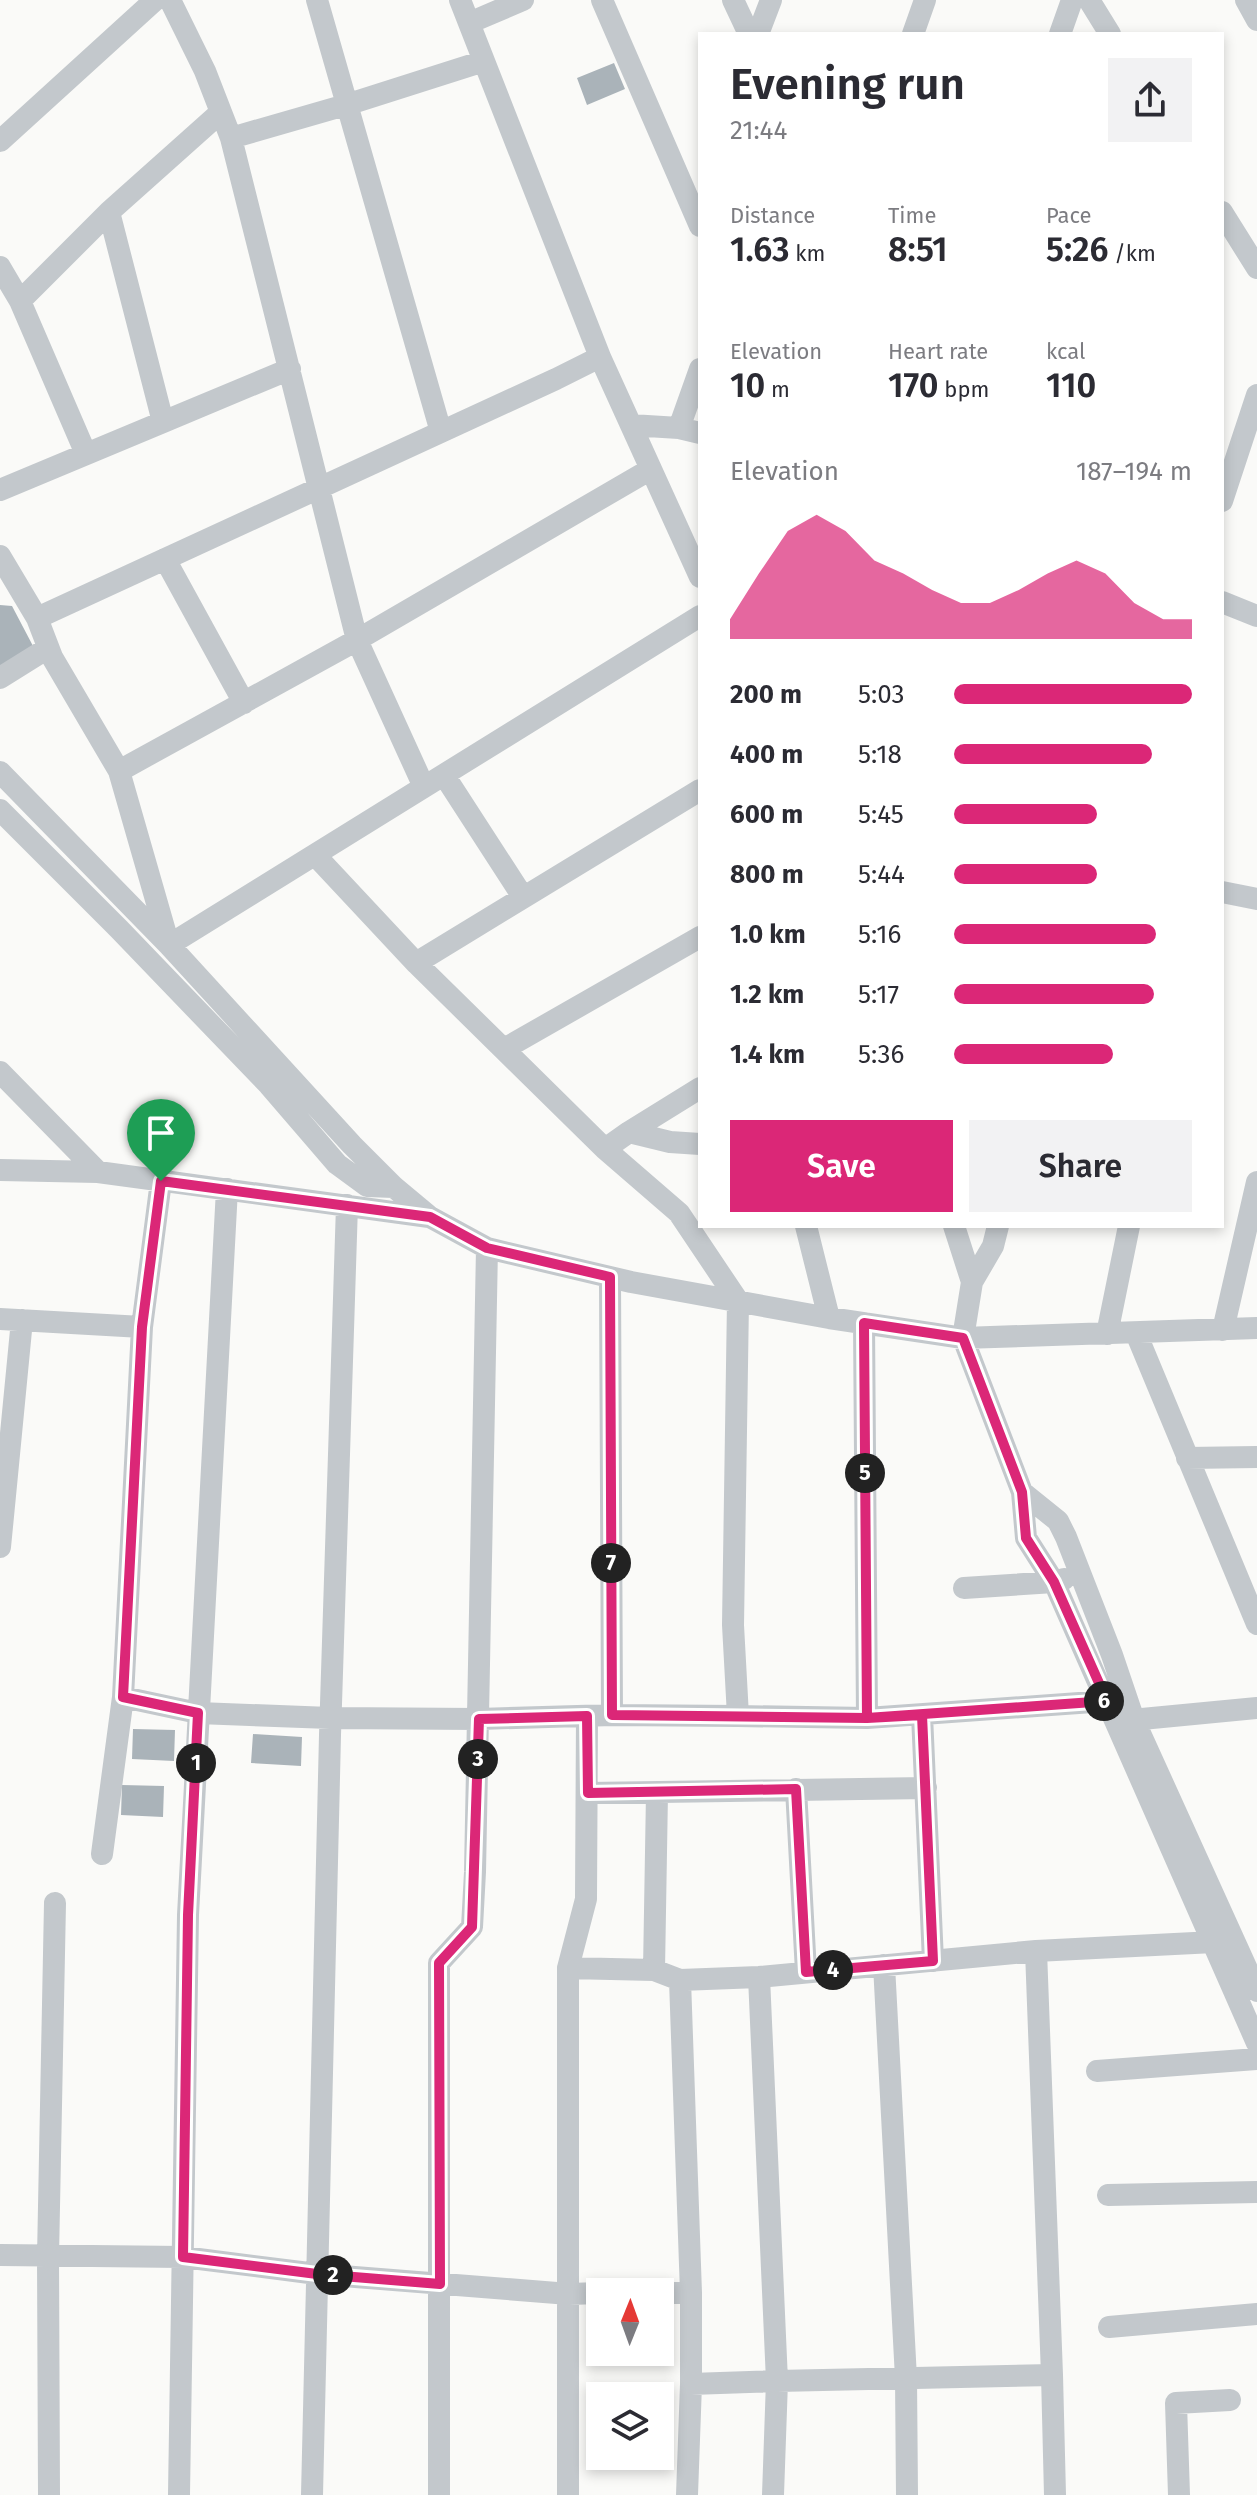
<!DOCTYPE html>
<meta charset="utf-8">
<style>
body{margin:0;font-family:"Fira Sans",sans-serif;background:#f2f2f3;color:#2b2b33;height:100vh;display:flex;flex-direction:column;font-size:30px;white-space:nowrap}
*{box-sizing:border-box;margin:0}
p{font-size:26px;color:#7c7c81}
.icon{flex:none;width:44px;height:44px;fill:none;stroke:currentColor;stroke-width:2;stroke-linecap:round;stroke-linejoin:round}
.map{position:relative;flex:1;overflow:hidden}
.drawer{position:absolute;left:698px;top:32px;width:526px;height:1196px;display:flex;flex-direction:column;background:#fff;border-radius:0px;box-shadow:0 4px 12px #0003}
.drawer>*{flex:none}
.needle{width:52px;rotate:1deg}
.buttons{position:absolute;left:586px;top:2278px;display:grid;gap:16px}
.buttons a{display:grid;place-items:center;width:88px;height:88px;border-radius:0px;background:#fff;box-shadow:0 4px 12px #0003;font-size:40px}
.pin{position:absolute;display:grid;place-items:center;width:68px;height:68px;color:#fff;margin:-82px -34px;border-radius:50% 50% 50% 0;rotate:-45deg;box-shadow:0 0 8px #0007}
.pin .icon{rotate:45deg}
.km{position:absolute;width:40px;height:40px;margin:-20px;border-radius:50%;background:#222;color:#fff;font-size:22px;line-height:40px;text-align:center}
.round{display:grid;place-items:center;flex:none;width:84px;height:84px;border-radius:0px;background:#f2f2f3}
.headline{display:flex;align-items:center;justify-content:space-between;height:136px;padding:0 32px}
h1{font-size:44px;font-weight:600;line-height:60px}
.figures{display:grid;grid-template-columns:repeat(3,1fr);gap:12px;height:136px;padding:8px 32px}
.figures div{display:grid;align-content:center}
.figures b{font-size:34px;font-weight:600}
.figures small{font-size:22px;font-weight:400}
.figures p{font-size:22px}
.chart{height:224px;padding:16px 32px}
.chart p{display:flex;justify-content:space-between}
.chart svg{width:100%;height:144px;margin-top:8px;fill:#db2777;opacity:.7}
.button{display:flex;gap:16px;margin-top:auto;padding:16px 32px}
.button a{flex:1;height:92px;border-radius:0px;background:#db2777;color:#fff;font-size:32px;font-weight:600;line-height:92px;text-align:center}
.button a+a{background:#f2f2f3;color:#2b2b33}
ul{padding:0 32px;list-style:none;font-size:26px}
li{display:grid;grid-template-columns:128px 96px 1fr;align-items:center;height:60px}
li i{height:20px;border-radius:10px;background:#db2777}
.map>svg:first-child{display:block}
</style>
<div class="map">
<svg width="1257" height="2495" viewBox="0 0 1257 2495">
<rect width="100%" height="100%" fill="#fafaf8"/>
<!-- building -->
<path fill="#aab3b9" d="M614 63 625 89 587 105 577 78Z
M0 605 12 606 33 646 0 669Z
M133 1729 175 1730 174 1761 132 1759Z
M253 1734 302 1737 301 1766 251 1763Z
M122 1785 164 1786 163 1817 121 1815Z"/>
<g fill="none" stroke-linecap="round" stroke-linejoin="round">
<!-- minor -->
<path stroke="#c3c8cc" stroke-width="22" d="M170 0 205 71 231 138 357 640 424 787
M317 0 441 432
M460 0 600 357 700 577
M602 0 700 226
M733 0 749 34
M1089 0 1110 34
M1246 0 1257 20
M469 23 523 0
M758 34 771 0
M913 34 925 0
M1060 34 1072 0
M231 138 349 104 484 61
M0 141 155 0
M109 212 221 112
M1222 212 1257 268
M0 267 20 301 109 212 163 422 290 369
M20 301 86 454
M631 425 679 428 700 433
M679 428 700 369
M0 490 163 422
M1222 501 1257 395
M0 556 37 618 52 657 119 771 169 945 700 616
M165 559 244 703
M1222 602 1257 616
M37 618 556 379 600 357
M0 678 48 648
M119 771 357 640 651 469
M0 772 169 945 352 1145 394 1187 430 1217 487 1248 631 1282 829 1318 963 1338 1257 1328
M444 775 523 897
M0 810 119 929 269 1085 337 1164 367 1186 394 1187
M315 855 416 963 605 1149 679 1213 738 1301 733 1625 738 1716 612 1715
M1222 892 1257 899
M416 963 700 790
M504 1049 700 937
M0 1072 98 1172 429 1217
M629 1132 700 1088
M605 1149 629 1132 670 1142 700 1144
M0 1170 98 1172
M806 1226 829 1318
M954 1226 972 1282 963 1338 1022 1492 1026 1538 1054 1582 1257 2043
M972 1282 993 1246 998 1226
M0 1319 142 1327 123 1697 102 1854
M864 1323 867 1718 1107 1701 1125 1697
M142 1327 161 1181
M1223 1330 1257 1182
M1136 1333 1257 1624
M1107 1334 1129 1226
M1187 1458 1257 1457
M1022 1492 1058 1521 1066 1537 1112 1655 1134 1720 1257 1991
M0 1547 22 1320
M964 1588 1054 1582 1064 1579
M123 1697 198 1713 330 1718 479 1719 612 1715 610 1277
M922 1715 933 1961
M738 1716 867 1718
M1121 1721 1257 1708
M796 1789 806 1972
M588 1793 926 1788
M884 1965 906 2378 907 2495
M568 1968 654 1970 680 1980 759 1977 1036 1951
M654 1970 657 1793
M680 1980 691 2293
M1097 2071 1257 2059
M1108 2195 1257 2192
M0 2255 183 2257 317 2274 569 2294 600 2293
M660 2293H691V2384L687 2495
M1109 2327 1257 2314
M1052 2375 1036 1951 1214 1942
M691 2384 777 2381 759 1977
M49 2495 48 2257 55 1903
M179 2495 188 1915 227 1189
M312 2495 330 1735 347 1205
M439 2495V1963L472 1927 475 1872 487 1248
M568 2495V1968L586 1899 587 1716
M773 2495 777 2381 1052 2375 1055 2495
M1179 2495 1176 2403 1230 2400"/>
</g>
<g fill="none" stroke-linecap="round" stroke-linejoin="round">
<!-- route casing -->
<g stroke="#fff" stroke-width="16">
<path id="route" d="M161 1181 142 1327 123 1697 198 1713 188 1915 183 2257 317 2274 440 2284 439 1963 472 1927 479 1719 587 1716 588 1793 796 1789 806 1972 933 1961 922 1715 867 1718 864 1323 963 1338 1022 1492 1026 1538 1054 1582 1107 1701 867 1718 612 1715 610 1277 487 1248 430 1217 161 1181"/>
</g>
<!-- route -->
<use href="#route" stroke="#db2777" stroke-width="10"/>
</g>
</svg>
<div class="buttons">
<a><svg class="needle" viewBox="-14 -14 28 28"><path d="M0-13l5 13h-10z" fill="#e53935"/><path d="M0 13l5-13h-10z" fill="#7c7c81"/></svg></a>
<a><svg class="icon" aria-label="layers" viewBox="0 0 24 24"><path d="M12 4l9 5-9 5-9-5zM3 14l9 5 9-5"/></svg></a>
</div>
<div class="pin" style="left:161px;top:1181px;background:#1e9e55"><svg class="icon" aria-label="arrive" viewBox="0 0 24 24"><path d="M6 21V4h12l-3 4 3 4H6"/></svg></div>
<b class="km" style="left:196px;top:1763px">1</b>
<b class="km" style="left:333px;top:2275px">2</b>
<b class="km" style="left:478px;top:1759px">3</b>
<b class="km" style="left:833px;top:1970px">4</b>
<b class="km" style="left:865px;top:1473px">5</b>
<b class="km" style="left:1104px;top:1701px">6</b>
<b class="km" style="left:611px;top:1563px">7</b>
<section class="drawer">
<div class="headline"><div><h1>Evening run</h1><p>21:44</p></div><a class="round"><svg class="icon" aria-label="share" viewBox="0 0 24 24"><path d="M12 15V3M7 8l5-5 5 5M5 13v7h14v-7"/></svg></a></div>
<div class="figures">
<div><p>Distance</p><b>1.63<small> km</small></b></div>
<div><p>Time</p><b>8:51</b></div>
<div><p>Pace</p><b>5:26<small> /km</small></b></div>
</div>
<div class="figures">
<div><p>Elevation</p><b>10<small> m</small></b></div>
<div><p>Heart rate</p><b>170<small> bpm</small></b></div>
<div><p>kcal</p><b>110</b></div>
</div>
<div class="chart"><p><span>Elevation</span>187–194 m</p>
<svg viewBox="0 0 160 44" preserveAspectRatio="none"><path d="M0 44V38L10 24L20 11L30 6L40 11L50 20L60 24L70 29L80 33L90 33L100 29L110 24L120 20L130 24L140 33L150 38L160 38V44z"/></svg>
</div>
<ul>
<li><b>200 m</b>5:03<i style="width:100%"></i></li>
<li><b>400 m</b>5:18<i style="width:83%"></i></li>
<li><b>600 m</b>5:45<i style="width:60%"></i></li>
<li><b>800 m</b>5:44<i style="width:60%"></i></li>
<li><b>1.0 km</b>5:16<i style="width:85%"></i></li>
<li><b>1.2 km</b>5:17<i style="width:84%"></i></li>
<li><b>1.4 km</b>5:36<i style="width:67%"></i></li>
</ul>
<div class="button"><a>Save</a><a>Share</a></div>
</section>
</div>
